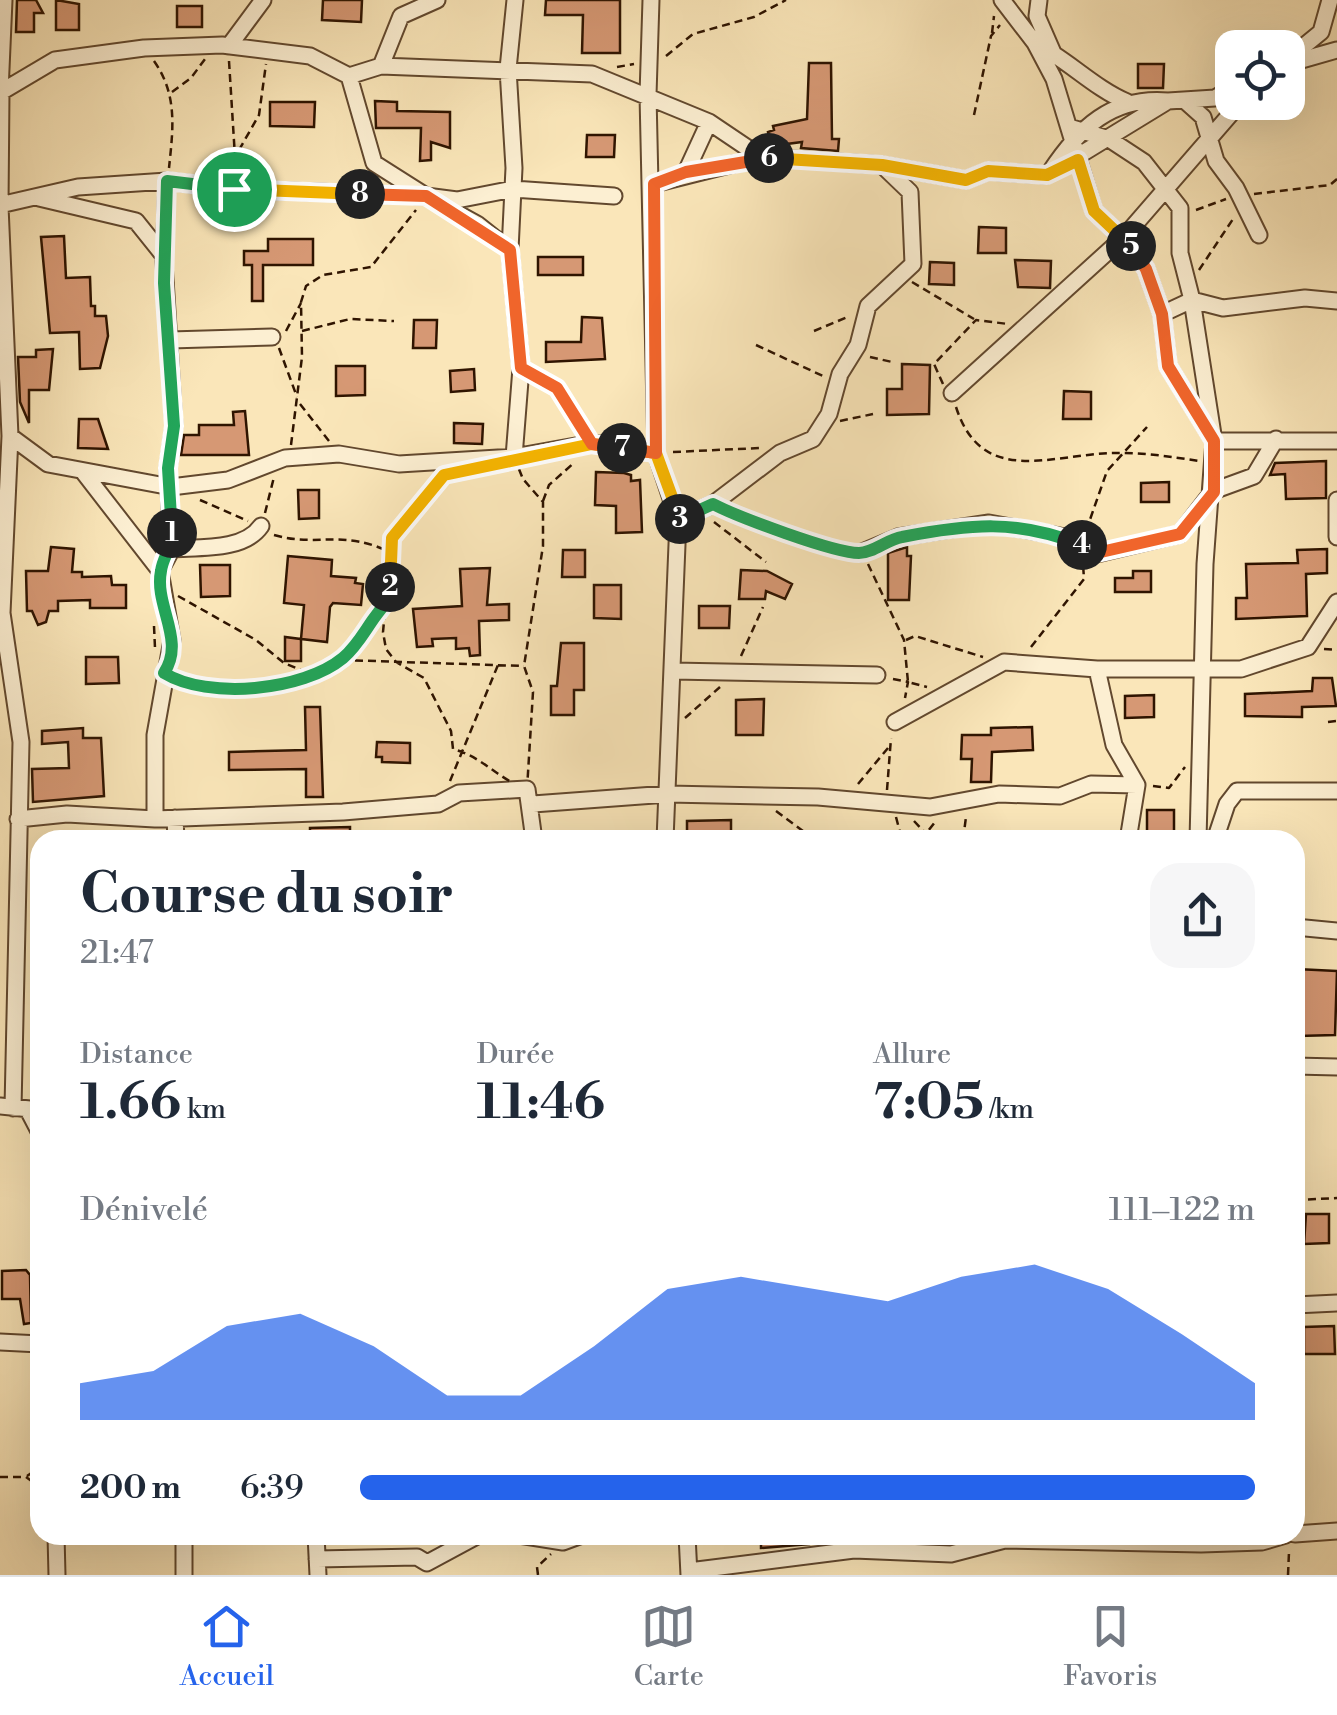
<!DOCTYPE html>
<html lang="fr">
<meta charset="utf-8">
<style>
body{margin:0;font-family:"Libre Bodoni",serif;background:#f6f6f7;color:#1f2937;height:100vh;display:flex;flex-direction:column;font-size:38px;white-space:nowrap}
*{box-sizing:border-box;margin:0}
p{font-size:32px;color:#747a83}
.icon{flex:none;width:55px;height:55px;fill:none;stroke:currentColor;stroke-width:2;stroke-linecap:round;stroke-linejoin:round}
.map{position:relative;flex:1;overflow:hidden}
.panel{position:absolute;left:30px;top:830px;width:1275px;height:715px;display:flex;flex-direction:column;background:#fff;border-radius:30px;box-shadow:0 10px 40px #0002}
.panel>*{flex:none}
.buttons{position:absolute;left:1215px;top:30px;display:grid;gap:20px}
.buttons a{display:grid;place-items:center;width:90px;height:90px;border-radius:20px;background:#fff;box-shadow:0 10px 40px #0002;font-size:50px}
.pin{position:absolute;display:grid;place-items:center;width:85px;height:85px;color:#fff;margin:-42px;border:5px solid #fff;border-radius:50%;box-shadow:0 2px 10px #0007}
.km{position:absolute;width:50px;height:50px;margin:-25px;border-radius:50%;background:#222;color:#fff;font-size:28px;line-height:50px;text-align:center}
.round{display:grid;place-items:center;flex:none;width:105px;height:105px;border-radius:30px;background:#f6f6f7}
.head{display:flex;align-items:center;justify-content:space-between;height:170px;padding:0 50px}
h1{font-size:55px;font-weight:700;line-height:75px}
.figures{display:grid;grid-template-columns:repeat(3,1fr);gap:15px;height:170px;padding:10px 50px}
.figures div{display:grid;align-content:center}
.figures b{font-size:50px;font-weight:700}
.figures small{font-size:28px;font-weight:400}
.figures p{font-size:28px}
.chart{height:280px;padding:20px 50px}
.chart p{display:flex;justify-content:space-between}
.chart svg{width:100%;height:180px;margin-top:10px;fill:#2563eb;opacity:.7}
ul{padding:0 50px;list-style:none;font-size:32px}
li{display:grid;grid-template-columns:160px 120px 1fr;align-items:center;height:75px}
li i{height:25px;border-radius:12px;background:#2563eb}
.menu{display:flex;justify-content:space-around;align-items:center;height:140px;border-top:2px solid #e0e1e3;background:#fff;font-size:28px;color:#747a83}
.menu a{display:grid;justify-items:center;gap:5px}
.menu .current{color:#2563eb}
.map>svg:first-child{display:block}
</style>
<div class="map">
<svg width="1337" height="1575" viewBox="0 0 1337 1575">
<rect width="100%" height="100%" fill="#fae6b9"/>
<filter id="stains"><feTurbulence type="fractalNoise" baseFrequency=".002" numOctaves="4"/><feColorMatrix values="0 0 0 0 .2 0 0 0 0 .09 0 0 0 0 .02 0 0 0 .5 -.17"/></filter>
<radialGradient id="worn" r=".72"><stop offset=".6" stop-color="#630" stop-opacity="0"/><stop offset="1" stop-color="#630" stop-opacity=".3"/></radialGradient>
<!-- building -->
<path fill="#d69874" stroke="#2f1400" stroke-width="2.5" d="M17 0H36L43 13H34V32H16Z
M56 0 79 4V30H56Z
M323 0H362L361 22 322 20Z
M546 0H620V53H582L583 15H545Z
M177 6H202V27H177Z
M809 63H831L832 139H839L838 151 801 148 802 142 771 146 768 132 774 130 773 126 807 119Z
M1138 64H1164L1163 88H1138Z
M375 101 397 102V111L450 112V148L431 142V160L420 161 421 128H376Z
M270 102H315L314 127 270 126Z
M587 135H615L614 157H586Z
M979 227 1006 228V253H978Z
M64 236 66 278 90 277 91 306H95V316H106L108 336 100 368 80 369 79 332 50 333 41 237Z
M268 239H313V265H263V301H252V265H244V251H268Z
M538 257H583V275H538Z
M1015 260 1051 261 1050 288 1018 287Z
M930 262 954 263V285L929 284Z
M582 317 602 318 605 359 546 362V342H581Z
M414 320H437L436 348H413Z
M53 349 49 390H29V423L20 402 18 357H36V350Z
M902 364 930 365 929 414 887 415V389H902Z
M336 366H365V395L336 396Z
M474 369 475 390 451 392 450 371Z
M1064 391 1091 392V419H1063Z
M245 411 249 455H181L184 435H199V425H234L233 412Z
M79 419H98L108 449 78 448Z
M454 423 483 424 482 444 454 443Z
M1326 461V498L1286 499 1285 474 1270 475 1275 463Z
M596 472 624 473 631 475V481L640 480 642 532 616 533V506L595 505Z
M1169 482V502H1141V483Z
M298 490H319V518L299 519Z
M51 547 74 549 72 572H82V577L111 576 112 585H126V608H90V600L58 601V611H49L46 622 38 625 32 611H27L26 571H48Z
M907 547V556H911L909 600H888V553Z
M1327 549V573L1306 574 1307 616 1236 619V598H1247L1246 564 1298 563 1297 550Z
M563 550H585V577H562Z
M288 556 332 560 331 576 356 578 355 583 363 584 361 605 333 603 330 607 327 642 301 639V661H285V637L301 639 304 605 284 603Z
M200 565H230V596L201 597Z
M490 568 487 605 509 604V620L479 621 480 655 470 656 469 648 456 649V638L432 639 433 646 417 647 413 609 462 606 460 569Z
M741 570 767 571 792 584 785 599 766 591 765 599H739Z
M1133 571H1151V592H1115V578H1133Z
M594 585H621V619L594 618Z
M699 606H730L729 628H699Z
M561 643H584V690H574V715H551V686H557Z
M86 657H118L119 683 86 684Z
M1313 678H1332L1336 706 1302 707V717L1245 716V694L1312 691Z
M1154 695V717L1125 718V696Z
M764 699 763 735H736V700Z
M305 707H320L323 797H306V769L229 770V752L306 750Z
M1032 727 1033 750 992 752 991 782H971L972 759H961L962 735H991V728Z
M83 728V738H101L104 796 33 802 32 769 69 768 68 742 42 744V731Z
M377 742 410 743V763L382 762V757H376Z
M1147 810H1174V840H1147Z
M731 820V837L724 840H687V821Z
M350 827V840H310V828Z
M1296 969 1337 971 1335 1035 1298 1036Z
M1306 1214H1329V1243L1304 1244Z
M26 1270 30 1275 31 1323 24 1324 20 1299H2V1271Z
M1334 1326 1335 1354H1304V1327Z
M761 1535H808L809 1544 761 1548Z"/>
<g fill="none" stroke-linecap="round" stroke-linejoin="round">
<!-- minor casing -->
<g stroke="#62482e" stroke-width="19">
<path id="minor" d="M651 0 648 95 656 453 678 520 665 840
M1002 0 1035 43 1054 79 1094 211 1136 251 1146 269 1162 314 1168 366 1214 441 1192 300 1180 253V208L1144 162 1109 139 1069 127
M1039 0 1037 16 1054 55
M1035 43C1068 60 1094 88 1127 102
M229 46 263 0
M1288 59 1321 32 1330 0
M1291 63 1337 50
M381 66 592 74 709 122 761 157 882 165 966 180 988 171 1047 175 1168 101 1215 98 1232 88
M349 76 374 163 426 196 457 200 513 189 614 196
M0 92 4 0
M1184 100 1203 117 1216 161 1236 188 1259 235
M686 172 709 122
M1050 172C1079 128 1112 96 1168 101
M167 181 234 189 426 196 477 224 510 250
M654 184 761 157
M39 198 136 221 164 256
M0 205 78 187 167 181 164 262 174 426 168 468 172 549 160 571 172 640 155 735V819
M0 205 1 92 55 60 144 48 222 45 310 56 349 76 381 66 401 16 437 0
M0 206 10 436 2 613 21 742 13 1108
M1162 314 1192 300 1223 308 1305 298 1337 301
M170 340 272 337
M952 393 1124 237 1241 102
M10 436 48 464 171 487 228 480 285 458 339 454 399 464 514 457 592 443 656 453
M514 457 521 368 510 250 514 168 508 69 515 0
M84 473 160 571
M1337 500V537
M678 520 713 504 780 453 813 439 829 414 840 374 858 345 868 306 913 264 910 192 884 167
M172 549C199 547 244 551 261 526
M860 553 898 537 989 523 1060 536 1101 553 1180 534 1213 491 1254 476 1276 439
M1097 669H1241L1308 647 1337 602
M673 671 877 675
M895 722 1004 662 1097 669 1114 745 1137 785 1128 840
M533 804 668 794 818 797 930 807 999 794 1060 796 1091 784 1137 785
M175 818 176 840
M18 819 67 814 155 819 343 812 438 804 459 793 527 789 534 840
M1198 840 1205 564 1214 441H1337
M1215 840 1227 804 1237 791H1337
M1295 927 1337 931
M1295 1066 1337 1067
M0 1106 40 1110
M28 1110 40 1133
M1295 1305 1337 1303
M0 1342 40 1344
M1295 1534 1337 1531
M56 1535 57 1575
M184 1535V1575
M316 1535 318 1575
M519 1535 563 1542 582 1535
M687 1535 689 1575
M317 1559 417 1557 427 1563 479 1535
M689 1571 854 1550 951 1554 1005 1540 1201 1544 1262 1542 1286 1535"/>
</g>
<!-- path -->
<path stroke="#2f1400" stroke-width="2.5" stroke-dasharray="8 5" stroke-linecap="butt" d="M992 33 994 16
M666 56 693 34 754 17 786 0
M154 61C178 95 173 129 169 168
M229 61 236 173
M617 67 634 64
M172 92 191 78 205 59
M974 115 991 36 1000 25
M239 150 259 115 266 64
M1254 194 1330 185 1337 179
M1196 210 1226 199
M1199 270 1233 219
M912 282 974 319
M286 331 301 303
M302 331 350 319 394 321
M814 331 850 316
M756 345 823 376
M279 348 297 397
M870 357 892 362
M535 376 557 388 582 428
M943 384 934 364 976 320 1008 324
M300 404 329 441
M956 407C982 488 1052 454 1114 453 1142 452 1172 457 1199 461
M840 421 873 414
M291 445 302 357 301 302 306 286 323 275 371 267 416 210
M673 452 760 448
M514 457 523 479 543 502V546L524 666 533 692 527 789C499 780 483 757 453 749L451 731 424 678 396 662 386 649 383 632 392 538 444 475Z
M200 500 248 521
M543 501 549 485 575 462
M726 511 846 549
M265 513 274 477
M714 522 766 562
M1086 531 1107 471 1147 427
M274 535C319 548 341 528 392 553
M868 564 904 640 908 682 927 687
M178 596 256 640 284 663 308 673
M154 626 155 648
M906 640 915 636 983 657
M1031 647 1084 579 1083 564
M1324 649 1337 650
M741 656 763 607
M342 660 524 666
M893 679 908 682 905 698
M178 681C220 701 300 684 339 661 361 648 374 620 388 599
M685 718 720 687
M1328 722 1337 721
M450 781 498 665
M858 784 888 748
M1153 786 1169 788 1185 767
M887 790 891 738
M776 811 815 840
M896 817 902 840
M914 821 932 840
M921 840 935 822
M963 840 966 817
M1295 1200 1337 1198
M27 1476 40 1467
M0 1477H26L40 1487
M538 1575 537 1567 551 1554
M1288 1575 1289 1552"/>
<!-- minor -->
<use href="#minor" stroke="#fcefd2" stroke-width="15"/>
</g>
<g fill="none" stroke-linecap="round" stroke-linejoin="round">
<!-- split-1 casing -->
<g stroke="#fff" stroke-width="20">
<path id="split-1" d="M172 533 168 468 174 426 164 283 167 181 234 189"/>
</g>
<!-- split-2 casing -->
<g stroke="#fff" stroke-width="20">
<path id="split-2" d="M172 533C172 549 163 556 161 571 154 606 186 640 164 673 208 700 303 691 343 658 356 647 363 634 372 621 380 609 389 602 390 587"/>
</g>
<!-- split-3 casing -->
<g stroke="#fff" stroke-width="20">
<path id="split-3" d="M390 587 392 538 444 475 592 444 656 453 680 519"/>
</g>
<!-- split-4 casing -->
<g stroke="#fff" stroke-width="20">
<path id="split-4" d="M680 519 713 504C738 517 834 553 859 553 873 553 888 539 902 537 970 524 1017 519 1082 545"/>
</g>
<!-- split-5 casing -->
<g stroke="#fff" stroke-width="20">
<path id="split-5" d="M1082 545 1101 552 1180 534 1214 492V441L1168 366 1162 314 1146 269 1131 246"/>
</g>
<!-- split-6 casing -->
<g stroke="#fff" stroke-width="20">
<path id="split-6" d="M769 158 882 165 966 180 988 171 1047 175 1078 160 1094 211 1131 246"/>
</g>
<!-- split-7 casing -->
<g stroke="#fff" stroke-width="20">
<path id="split-7" d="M622 448 656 453 654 184 686 172 769 158"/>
</g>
<!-- split-8 casing -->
<g stroke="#fff" stroke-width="20">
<path id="split-8" d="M360 194 426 196 510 250 521 368 557 388 592 444 622 448"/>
</g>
<!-- split-9 casing -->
<g stroke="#fff" stroke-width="20">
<path id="split-9" d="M234 189 360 194"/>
</g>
<!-- split-1 -->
<use href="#split-1" stroke="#22a559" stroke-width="12"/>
<!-- split-2 -->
<use href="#split-2" stroke="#22a559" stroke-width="12"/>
<!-- split-3 -->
<use href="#split-3" stroke="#f5b400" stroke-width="12"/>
<!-- split-4 -->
<use href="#split-4" stroke="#22a559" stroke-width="12"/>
<!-- split-5 -->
<use href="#split-5" stroke="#f0652b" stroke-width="12"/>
<!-- split-6 -->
<use href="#split-6" stroke="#f5b400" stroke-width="12"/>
<!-- split-7 -->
<use href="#split-7" stroke="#f0652b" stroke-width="12"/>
<!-- split-8 -->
<use href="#split-8" stroke="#f0652b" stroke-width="12"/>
<!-- split-9 -->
<use href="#split-9" stroke="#f5b400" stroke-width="12"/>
</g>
<rect width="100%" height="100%" filter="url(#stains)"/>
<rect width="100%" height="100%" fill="url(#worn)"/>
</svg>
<div class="buttons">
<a><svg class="icon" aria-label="locate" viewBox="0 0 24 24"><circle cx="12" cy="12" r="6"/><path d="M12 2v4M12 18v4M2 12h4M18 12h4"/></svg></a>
</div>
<div class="pin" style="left:234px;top:189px;background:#1e9e55"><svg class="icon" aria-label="arrive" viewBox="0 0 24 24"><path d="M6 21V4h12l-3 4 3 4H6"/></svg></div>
<b class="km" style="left:172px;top:533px">1</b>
<b class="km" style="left:390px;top:587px">2</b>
<b class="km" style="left:680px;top:519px">3</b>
<b class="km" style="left:1082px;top:545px">4</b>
<b class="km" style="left:1131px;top:246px">5</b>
<b class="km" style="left:769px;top:158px">6</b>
<b class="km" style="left:622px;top:448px">7</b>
<b class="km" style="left:360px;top:194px">8</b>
<section class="panel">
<div class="head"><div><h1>Course du soir</h1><p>21:47</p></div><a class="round"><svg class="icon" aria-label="share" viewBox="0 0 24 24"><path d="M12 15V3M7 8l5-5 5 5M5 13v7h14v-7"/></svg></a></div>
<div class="figures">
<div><p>Distance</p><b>1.66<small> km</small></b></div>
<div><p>Durée</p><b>11:46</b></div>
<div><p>Allure</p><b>7:05<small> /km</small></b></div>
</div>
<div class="chart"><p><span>Dénivelé</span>111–122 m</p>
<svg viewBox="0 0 160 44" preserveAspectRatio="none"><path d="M0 44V35L10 32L20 21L30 18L40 26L50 38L60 38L70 26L80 12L90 9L100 12L110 15L120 9L130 6L140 12L150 23L160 35V44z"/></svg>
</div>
<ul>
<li><b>200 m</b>6:39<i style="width:100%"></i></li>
</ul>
</section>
</div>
<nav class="menu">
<a class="current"><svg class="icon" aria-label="home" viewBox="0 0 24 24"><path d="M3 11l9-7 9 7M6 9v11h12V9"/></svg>Accueil</a>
<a><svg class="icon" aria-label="map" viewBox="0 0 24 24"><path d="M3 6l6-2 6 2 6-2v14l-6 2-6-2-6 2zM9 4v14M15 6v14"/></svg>Carte</a>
<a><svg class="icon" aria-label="saved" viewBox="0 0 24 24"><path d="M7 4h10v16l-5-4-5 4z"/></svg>Favoris</a>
</nav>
